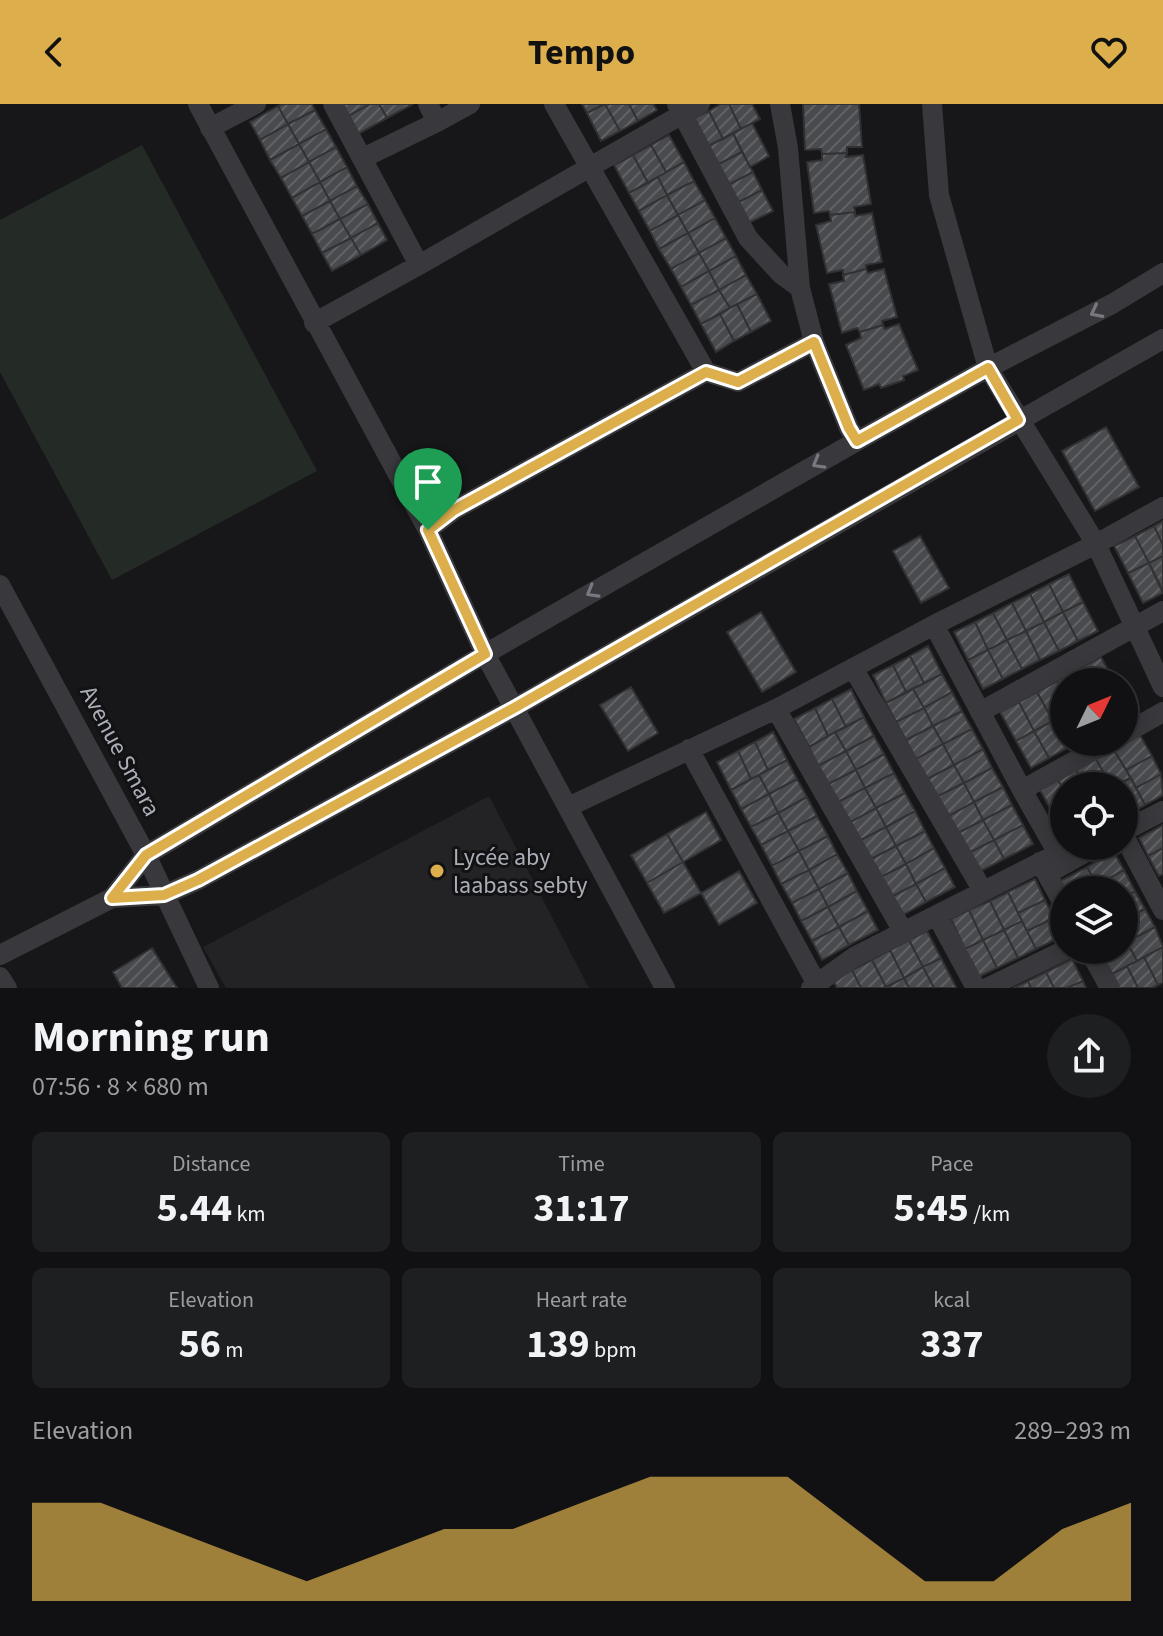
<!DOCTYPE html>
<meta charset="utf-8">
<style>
body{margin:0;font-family:"Source Sans 3",sans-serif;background:#1e1f21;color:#f1f3f6;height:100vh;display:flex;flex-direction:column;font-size:30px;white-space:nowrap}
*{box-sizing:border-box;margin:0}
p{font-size:26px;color:#9c9da0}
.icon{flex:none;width:44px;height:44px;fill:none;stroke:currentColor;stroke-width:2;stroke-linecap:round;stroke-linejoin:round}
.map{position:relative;height:884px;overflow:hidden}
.details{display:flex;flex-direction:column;background:#111113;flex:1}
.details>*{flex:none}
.needle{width:52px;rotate:47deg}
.fabs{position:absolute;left:1050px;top:564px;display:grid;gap:16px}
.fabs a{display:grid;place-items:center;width:88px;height:88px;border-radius:50%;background:#111113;box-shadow:0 4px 20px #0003,0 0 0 2px #303133;font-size:40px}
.pin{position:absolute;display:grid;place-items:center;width:68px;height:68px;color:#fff;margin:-82px -34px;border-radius:50% 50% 50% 0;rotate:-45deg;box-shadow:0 0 8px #0007}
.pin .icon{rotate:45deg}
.round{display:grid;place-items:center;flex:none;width:84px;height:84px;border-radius:42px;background:#1e1f21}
.summary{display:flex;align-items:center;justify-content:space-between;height:136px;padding:0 32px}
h1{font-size:44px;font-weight:700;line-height:60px}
.figures{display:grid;grid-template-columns:repeat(3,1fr);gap:12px;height:136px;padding:8px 32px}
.figures div{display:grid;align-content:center;border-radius:12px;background:#1e1f21;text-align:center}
.figures b{font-size:40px;font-weight:700}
.figures small{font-size:22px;font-weight:400}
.figures p{font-size:22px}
.chart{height:224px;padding:16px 32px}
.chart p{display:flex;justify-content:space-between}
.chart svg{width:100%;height:144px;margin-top:8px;fill:#dcaf4c;opacity:.7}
header{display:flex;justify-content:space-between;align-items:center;height:104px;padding:0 32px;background:#dcaf4c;color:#111;font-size:36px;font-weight:700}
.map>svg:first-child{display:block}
</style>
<header><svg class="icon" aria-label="back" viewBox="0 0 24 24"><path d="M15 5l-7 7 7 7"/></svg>Tempo<svg class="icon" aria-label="heart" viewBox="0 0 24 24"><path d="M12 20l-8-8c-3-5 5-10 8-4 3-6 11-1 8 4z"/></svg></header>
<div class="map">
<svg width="1163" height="884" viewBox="0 0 1163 884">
<defs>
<pattern id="building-hatch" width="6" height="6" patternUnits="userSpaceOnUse" patternTransform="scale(2)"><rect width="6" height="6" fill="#494a4e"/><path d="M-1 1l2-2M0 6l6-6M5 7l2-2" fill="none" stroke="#616265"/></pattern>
</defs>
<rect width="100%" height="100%" fill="#171719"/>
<!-- built -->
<path fill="#232326" d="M489 692 589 884H226L203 843Z"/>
<!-- grass -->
<path fill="#242a25" d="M142 41 317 367 112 476 0 268V116Z"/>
<!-- building -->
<path fill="url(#building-hatch)" stroke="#313134" stroke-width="2" d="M283 0H312L315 6 288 20 278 2Z
M342 0H370L348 12Z
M370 0H379L387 14 358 30 348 12Z
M379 0H413L387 14Z
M582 0H603L587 9Z
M605 0 620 27 601 37 587 9Z
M605 0H629L638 17 620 27Z
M629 0H653L657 6 638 17Z
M721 0H729L741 25 723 35 709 7Z
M729 0H752L760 15 741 25Z
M803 0H859L862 43H847V49L822 50 821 45 805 46Z
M278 2 288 20 260 36 250 18Z
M315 6 326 25 299 40 288 20Z
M709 7 723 35 704 44 689 16Z
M752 19 769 52 750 63 733 29Z
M288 20 299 40 270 56 260 36Z
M326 25 336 43 309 58 299 40Z
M733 29 742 48 713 63 704 44Z
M669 31 684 58 666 68 651 41Z
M299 40 309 58 281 74 270 56Z
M651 41 666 68 648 79 633 51Z
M336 43 347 63 320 78 309 58Z
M742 48 753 68 724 83 713 63Z
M847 49 846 53 863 51 871 100 854 103 855 108 830 111 829 107 814 109 807 58 822 56V50Z
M633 51 648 79 629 89 614 61Z
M309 58 320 78 292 94 281 74Z
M684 58 694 77 667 91 658 73Z
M347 63 357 82 330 97 320 78Z
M753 68 762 86 733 101 724 83Z
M658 73 667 91 639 107 629 89Z
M694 77 705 96 678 111 667 91Z
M320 78 330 97 302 112 292 94Z
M357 82 368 100 340 115 330 97Z
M762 86 773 107 744 121 733 101Z
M667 91 678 111 650 127 639 107Z
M705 96 715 114 688 129 678 111Z
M330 97 340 115 312 130 302 112Z
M368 100 378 119 351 134 340 115Z
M855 108V112L872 109 882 158 866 161V165L843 171V166L827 169 816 121 831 117 830 111Z
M678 111 688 129 659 145 650 127Z
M715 114 726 134 699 149 688 129Z
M340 115 351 134 322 149 312 130Z
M378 119 387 136 361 151 351 134Z
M688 129 699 149 671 165 659 145Z
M351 134 361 151 332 167 322 149Z
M726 134 736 152 709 167 699 149Z
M699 149 709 167 681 183 671 165Z
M736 152 746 171 719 186 709 167Z
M866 165 868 169 884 165 897 213 882 217 883 221 860 228 857 224 842 229 829 180 844 177 843 171Z
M709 167 719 186 691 201 681 183Z
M746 171 757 190 730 204 719 186Z
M719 186 730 204 701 220 691 201Z
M757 190 771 217 751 228 737 200Z
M737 200 751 228 734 237 720 210Z
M720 210 734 237 716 248 701 220Z
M899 220 918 266 903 272 904 276 881 284 879 280 864 286 846 241 861 234 860 228 883 221 885 225Z
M1106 323 1139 383 1095 407 1062 347Z
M1163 417V441L1154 422Z
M1154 422 1163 441V452L1149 459 1135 432Z
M920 432 949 484 921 499 893 447Z
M1135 432 1149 459 1128 469 1114 442Z
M1163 452V487L1149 459Z
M1149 459 1163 489 1143 499 1128 469Z
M1069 470 1083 498 1063 508 1049 480Z
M1049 480 1063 508 1044 518 1030 490Z
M1030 490 1044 518 1026 527 1012 499Z
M1083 498 1098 527 1078 537 1063 508Z
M1012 499 1026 527 1007 536 993 509Z
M761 508 796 568 762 588 727 528Z
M1063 508 1078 537 1059 547 1044 518Z
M993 509 1007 536 988 546 975 518Z
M975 518 988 546 968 556 954 528Z
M1044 518 1059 547 1040 556 1026 527Z
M1026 527 1040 556 1022 565 1007 536Z
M1007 536 1022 565 1003 575 988 546Z
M928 542 942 570 924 579 910 552Z
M988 546 1003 575 983 585 968 556Z
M910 552 924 579 906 588 893 561Z
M1101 553 1112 574 1104 578H1081L1075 567Z
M893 561 906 588 886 599 873 571Z
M1075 567 1081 578H1064V590L1057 577Z
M942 570 952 588 924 604 913 585Z
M1057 577 1064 590V610L1053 617 1037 588Z
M631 583 658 629 628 647 600 601Z
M851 585 864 613 846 623 832 595Z
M913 585 924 604 896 618 886 599Z
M952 588 962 607 933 622 924 604Z
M1037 588 1053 617 1034 627 1019 598Z
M832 595 846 623 828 632 815 604Z
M1124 595 1132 609 1124 613Z
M1019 598 1034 627 1016 637 1000 608Z
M815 604 828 632 809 643 794 615Z
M924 604 933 622 906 636 896 618Z
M962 607 972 625 943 640 933 622Z
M1064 610V638L1053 617Z
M864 613 874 632 846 647 835 628Z
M1053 617 1067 644 1049 654 1034 627Z
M933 622 943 640 916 655 906 636Z
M972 625 983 645 954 661 943 640Z
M1034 627 1049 654 1031 664 1016 637Z
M773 628 787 656 768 666 755 638Z
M835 628 846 647 818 662 809 643Z
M1140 631 1152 652 1126 666 1114 646Z
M874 632 884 650 856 666 846 647Z
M755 638 768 666 751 675 738 647Z
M943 640 954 661 927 675 916 655Z
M983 645 992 664 964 679 954 661Z
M1114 646 1131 674 1111 682 1096 655Z
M738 647 751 675 731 686 717 658Z
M846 647 856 666 828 680 818 662Z
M884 650 894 669 865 684 856 666Z
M1152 652 1161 670 1136 684 1126 666Z
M1096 655 1111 682H1085L1076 666Z
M787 656 797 675 769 690 759 671Z
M954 661 964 679 936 693 927 675Z
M992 664 1003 683 974 698 964 679Z
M856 666 865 684 838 698 828 680Z
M1076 666 1085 682H1064V687L1058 676Z
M894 669 905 689 876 704 865 684Z
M1161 670 1163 691 1145 701 1136 684Z
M759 671 769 690 741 705 731 686Z
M1131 674 1145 701 1127 711 1124 705V682H1116Z
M797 675 807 693 778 709 769 690Z
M1058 676 1064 687V710L1056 715 1040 686Z
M964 679 974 698 947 713 936 693Z
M1003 683 1012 701 983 716 974 698Z
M865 684 876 704 849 719 838 698Z
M905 689 915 707 886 723 876 704Z
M769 690 778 709 751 723 741 705Z
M807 693 817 712 788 727 778 709Z
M974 698 983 716 956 730 947 713Z
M1012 701 1023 721 994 736 983 716Z
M876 704 886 723 859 737 849 719Z
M915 707 925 727 896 742 886 723Z
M706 708 721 736 683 758 667 730Z
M778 709 788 727 761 741 751 723Z
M1064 710V730L1056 715Z
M817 712 828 732 799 747 788 727Z
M983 716 994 736 967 750 956 730Z
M1023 721 1033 740 1004 755 994 736Z
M1163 721V744L1148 752 1139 734Z
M886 723 896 742 869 756 859 737Z
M788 727 799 747 772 762 761 741Z
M925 727 934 744 906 760 896 742Z
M667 730 683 758 647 779 631 751Z
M828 732 837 750 809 766 799 747Z
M994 736 1004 755 977 769 967 750Z
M896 742 906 760 879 774 869 756Z
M934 744 945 764 916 780 906 760Z
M1163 744V770L1159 772 1148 752Z
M799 747 809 766 781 780 772 762Z
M1114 748 1124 766 1097 781 1087 763Z
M837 750 848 769 819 785 809 766Z
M683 758 701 789 664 809 647 779Z
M906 760 916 780 889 794 879 774Z
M1087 763 1097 781 1087 786H1064L1058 778Z
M945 764 955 783 926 798 916 780Z
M809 766 819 785 792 799 781 780Z
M1124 766 1135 787 1124 793V786H1100L1097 781Z
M739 767 757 799 719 821 701 789Z
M848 769 857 787 828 803 819 785Z
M1035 775 1045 796 1018 809 1008 788Z
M916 780 926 798 899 813 889 794Z
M819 785 828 803 801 817 792 799Z
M857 787 868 807 839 823 828 803Z
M1135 787 1145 805 1124 816V793Z
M1008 788 1022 817 1004 826 990 797Z
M1045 796 1054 814 1027 827 1018 809Z
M990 797 1004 826 983 836 969 806Z
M828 803 839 823 812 837 801 817Z
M1145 805 1155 823 1127 838 1124 832V816Z
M969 806 983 836 965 845 951 815Z
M868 807 878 826 849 841 839 823Z
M1054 814 1063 832 1036 845 1027 827Z
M1022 817 1036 845 1018 854 1004 826Z
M839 823 849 841 822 856 812 837Z
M1155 823 1163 843 1137 857 1127 838Z
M1004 826 1018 854 997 864 983 836Z
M927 827 941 854 923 863 909 836Z
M909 836 923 863 904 874 890 846Z
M983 836 997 864 978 873 965 845Z
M1127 838 1137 857 1108 872 1098 853 1112 846H1124V840Z
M1163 843V878L1158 881 1144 853Z
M152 844 177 884H122L113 868Z
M890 846 904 874 886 883 872 856Z
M1144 853 1158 881 1152 884H1138L1127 862Z
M941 854 956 883 955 884H934L923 863Z
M1072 855 1083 877 1067 884H1054L1046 868Z
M872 856 886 883 884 884H861L852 866Z
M1127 862 1138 884H1114L1108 872Z
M923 863 934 884H909L904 874Z
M852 866 861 884H837L833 876Z
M1046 868 1054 884H1031L1028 877Z
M904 874 909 884H887L886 883Z
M1028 877 1031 884H1013Z
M1083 877 1086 884H1067Z"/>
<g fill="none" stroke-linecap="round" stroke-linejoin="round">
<!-- street -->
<path stroke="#39393d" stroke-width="20" d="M198 0 428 426 485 550 665 884
M554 0 706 268 738 278 814 238
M677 0 748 134 781 170 800 184
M780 0 788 44 800 184 814 238 849 324 857 337
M932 0 939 91 988 264 1096 440 1163 583
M437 18 470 0
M210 24 256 0
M363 54 437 18 428 0
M419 161 700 0
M314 219 419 161 333 0
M428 426 454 406 706 268
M0 481 146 751 209 884
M934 521 1022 686 1064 760
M853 564 983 787
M776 605 904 829
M980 608 1163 507
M1124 630 1163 608
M689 645 819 884
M1022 686 1109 638
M568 703 776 605 934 521 1096 440 1163 403
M1124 727 1163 707
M1124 732 1163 806
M1040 758 1064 801
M1054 766 1097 742
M112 794 146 751 175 734 485 550 857 337 988 264 1112 200 1163 169
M937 812 976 884
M1089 846 1110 884
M0 851 112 794 164 791 198 776 514 604 1163 235
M0 873 7 884
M811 884 854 853 1059 749
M987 884 1065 846"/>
</g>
<!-- one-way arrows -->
<defs><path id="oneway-chevron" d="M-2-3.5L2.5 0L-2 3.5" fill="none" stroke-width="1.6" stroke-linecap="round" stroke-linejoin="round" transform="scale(2)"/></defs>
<g stroke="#787980">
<use href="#oneway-chevron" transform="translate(1096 208) rotate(153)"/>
<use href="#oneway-chevron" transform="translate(818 359) rotate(150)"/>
<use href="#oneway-chevron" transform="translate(592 488) rotate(150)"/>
</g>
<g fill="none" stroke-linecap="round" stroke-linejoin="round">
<!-- route casing -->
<g stroke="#fff" stroke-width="16">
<path id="route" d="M814 238 849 324 857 337 988 264 1018 316 514 604 198 776 164 791 112 794 146 751 485 550 428 426 454 406 706 268 738 278Z"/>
</g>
<!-- route -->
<use href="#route" stroke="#dcaf4c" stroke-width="10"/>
</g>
<!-- markers -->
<circle fill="#dcaf4c" stroke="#121214" stroke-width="3" cx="437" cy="767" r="8"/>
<g text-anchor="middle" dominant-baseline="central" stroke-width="6" stroke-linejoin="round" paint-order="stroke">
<!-- street labels -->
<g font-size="24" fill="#abaeb7" stroke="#121214">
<text transform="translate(120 647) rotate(62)">Avenue Smara</text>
</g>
<!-- poi labels -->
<g font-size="24" fill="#abaeb7" stroke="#121214" text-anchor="start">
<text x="453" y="753">Lycée aby<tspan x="453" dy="28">laabass sebty</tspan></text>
</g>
</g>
</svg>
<div class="fabs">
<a><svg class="needle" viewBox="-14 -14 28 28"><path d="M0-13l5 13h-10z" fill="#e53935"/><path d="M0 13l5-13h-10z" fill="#9c9da0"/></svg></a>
<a><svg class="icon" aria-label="locate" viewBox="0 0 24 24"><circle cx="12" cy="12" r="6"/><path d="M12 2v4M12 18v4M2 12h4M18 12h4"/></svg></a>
<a><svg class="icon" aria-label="layers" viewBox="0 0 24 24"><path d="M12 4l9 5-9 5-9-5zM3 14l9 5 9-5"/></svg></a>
</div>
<div class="pin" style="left:428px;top:426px;background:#1e9e55"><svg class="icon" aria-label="arrive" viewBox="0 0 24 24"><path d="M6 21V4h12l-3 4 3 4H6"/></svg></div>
</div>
<section class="details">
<div class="summary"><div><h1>Morning run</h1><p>07:56 · 8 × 680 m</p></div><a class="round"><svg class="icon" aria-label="share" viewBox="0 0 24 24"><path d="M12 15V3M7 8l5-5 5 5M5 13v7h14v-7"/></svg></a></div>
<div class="figures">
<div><p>Distance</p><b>5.44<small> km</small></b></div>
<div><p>Time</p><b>31:17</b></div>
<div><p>Pace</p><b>5:45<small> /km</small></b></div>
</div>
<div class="figures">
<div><p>Elevation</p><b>56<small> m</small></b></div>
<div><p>Heart rate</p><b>139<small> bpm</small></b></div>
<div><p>kcal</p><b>337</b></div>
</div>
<div class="chart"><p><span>Elevation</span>289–293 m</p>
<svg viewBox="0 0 160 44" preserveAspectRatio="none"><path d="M0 44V14L10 14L20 22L30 30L40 38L50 30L60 22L70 22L80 14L90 6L100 6L110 6L120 22L130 38L140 38L150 22L160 14V44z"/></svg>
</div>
</section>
